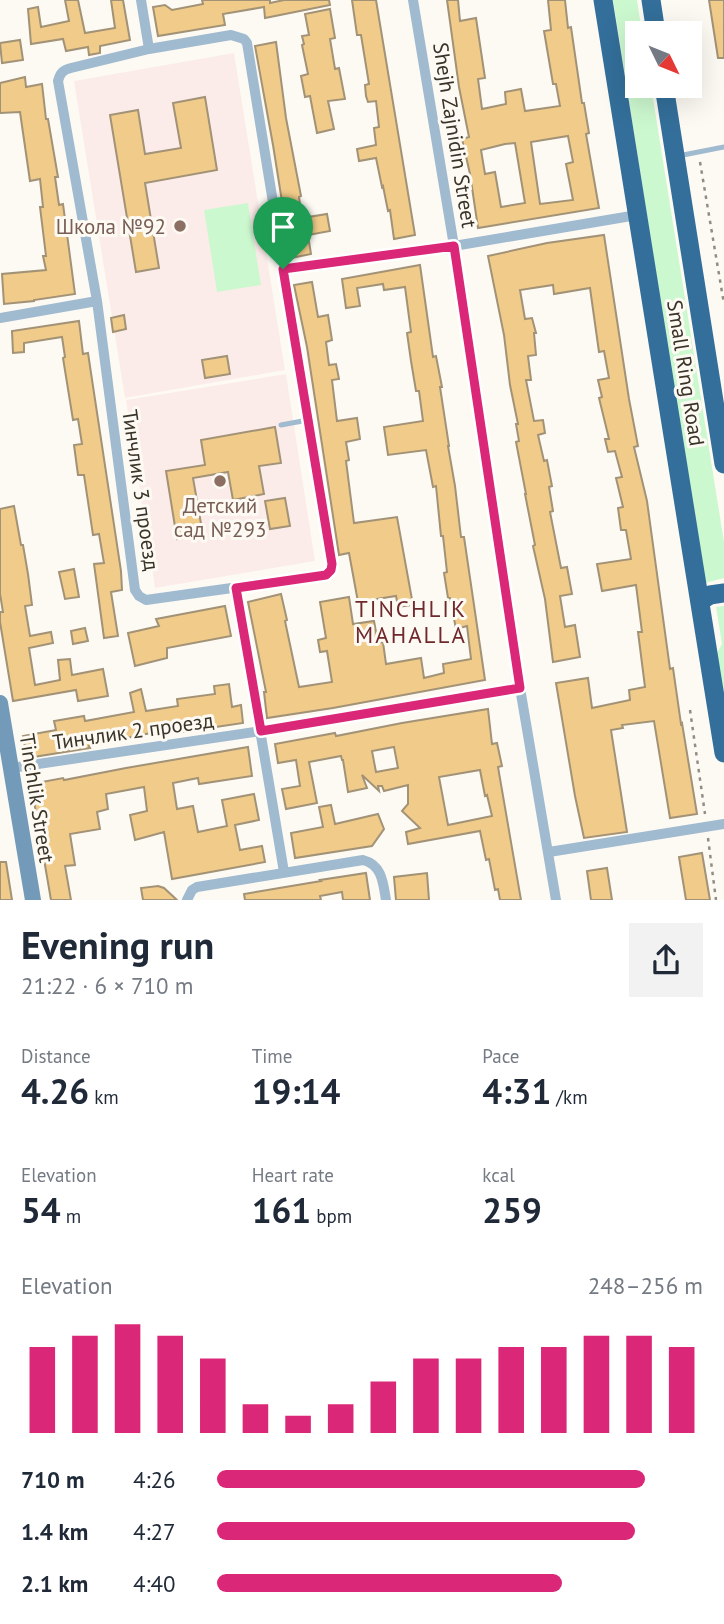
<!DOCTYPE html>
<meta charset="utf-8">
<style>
body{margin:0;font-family:"PT Sans",sans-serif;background:#f2f2f3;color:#1f2937;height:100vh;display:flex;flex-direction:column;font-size:26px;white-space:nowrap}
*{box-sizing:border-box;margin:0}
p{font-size:23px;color:#747a83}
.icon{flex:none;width:38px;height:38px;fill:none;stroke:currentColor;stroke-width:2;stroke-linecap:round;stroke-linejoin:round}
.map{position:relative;height:900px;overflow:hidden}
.side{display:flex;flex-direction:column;background:#fff;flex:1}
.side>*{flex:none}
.needle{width:46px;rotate:133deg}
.controls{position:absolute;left:625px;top:21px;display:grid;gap:14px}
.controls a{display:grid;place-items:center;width:77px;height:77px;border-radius:0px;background:#fff;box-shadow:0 7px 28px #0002;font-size:35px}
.pin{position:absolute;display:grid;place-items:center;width:60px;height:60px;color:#fff;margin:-72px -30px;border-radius:50% 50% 50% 0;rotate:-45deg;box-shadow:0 0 7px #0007}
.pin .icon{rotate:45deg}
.round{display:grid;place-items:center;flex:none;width:74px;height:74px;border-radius:0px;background:#f2f2f3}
.overview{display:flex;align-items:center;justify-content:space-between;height:119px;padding:0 21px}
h1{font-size:38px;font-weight:700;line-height:52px}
.figures{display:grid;grid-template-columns:repeat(3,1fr);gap:10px;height:119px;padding:7px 21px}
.figures div{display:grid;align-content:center}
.figures b{font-size:35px;font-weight:700}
.figures small{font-size:19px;font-weight:400}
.figures p{font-size:19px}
.chart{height:196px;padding:14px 21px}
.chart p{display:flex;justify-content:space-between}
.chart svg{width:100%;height:126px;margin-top:7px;stroke:#db2777;stroke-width:6}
ul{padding:0 21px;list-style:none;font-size:23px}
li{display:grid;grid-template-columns:112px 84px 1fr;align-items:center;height:52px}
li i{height:18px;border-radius:9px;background:#db2777}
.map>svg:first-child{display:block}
</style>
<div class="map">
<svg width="724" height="900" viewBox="0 0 724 900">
<rect width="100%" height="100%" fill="#fdfaf4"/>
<!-- education -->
<path fill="#fcece9" d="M234 53 285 370 125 398 74 81Z
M286 374 315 561 155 588 126 400Z"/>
<!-- green -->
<path fill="#ccf8cf" d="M613 0H637L642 33H637V86H651L724 542V578L705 583Z
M248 203 261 285 217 292 204 210Z
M724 606V700L716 655 722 644 716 607Z"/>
<!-- building -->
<path fill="#f1cb8a" stroke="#a29276" stroke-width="2" fill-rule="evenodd" d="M65 0H78L85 33 115 28 111 0H123L130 40 100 46V53L89 55 88 47 66 51 63 39 31 44 28 9 38 7 41 27 69 21Z
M202 0H270V3L284 0H329L330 5 265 18 264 7 223 14 225 25 158 36 153 7 165 5 172 10 203 4Z
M352 0H376L415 235 394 239 390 210 388 211 383 186 382 187 376 158 359 161 357 149 376 145 374 128 379 127 376 101 368 102 366 96 365 85 369 84 361 35H357Z
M447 0H458L460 21 476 18 485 78 478 79 482 109 506 104 505 92 521 89 525 111 560 106 556 84H553L544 31 551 30 548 0H565L568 28 571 27 582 103H584L589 133 586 134 599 208 478 228 470 174 462 139 469 137 459 87ZM568 136 573 162 566 164 573 200 540 204 531 142ZM515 143 525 203 501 207 495 172 485 174 481 150 505 144Z
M709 0H724V58H718Z
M330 9 335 38 330 39 335 69 339 68 345 99 328 101 334 129 317 133 310 96 305 97 301 76 308 74 302 45 304 44 302 36 309 35 305 14Z
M20 40 23 60 2 63 0 43Z
M276 42 286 118 301 196 299 197 302 218 327 214 330 231 308 235 311 254 291 258 273 145 255 46Z
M25 77 26 87 42 84 46 119H48L58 177H55L59 205 63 204 75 294 34 300V301L4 304 2 274 46 270 43 256H46L40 207H43L40 179 30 181 20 112 0 113V83Z
M205 97 217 170 145 183 159 268 136 272 110 115 138 110 145 154 181 148 173 103Z
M604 235 629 399 638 446 634 447 647 501 670 669 673 668 681 724 682 723 697 814 670 818 654 721 622 725 623 728 611 730 627 832 584 838 575 796 556 683 588 678 592 708 630 700 629 690 645 687 638 632H642L636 585 602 591 597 564 631 559 626 530H621L618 508 623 507 616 478 622 477 615 451 608 452 605 439H609L599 398 602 397 598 380 609 378 604 351 599 352 590 288 554 294 553 285 520 290 525 319 532 318 536 333H534L536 355 528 356 531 380H526L534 421 543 420 545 433 538 435 544 461 547 460 552 486 549 487 553 511 550 512 561 568 567 567 572 594 560 596 565 627 575 625 580 657 553 662 545 599 533 546 535 545 525 494H526L516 442 519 441 516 424H518L510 385 504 335 488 256 547 243Z
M420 265 433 357 436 356 442 387H440L449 446H448L455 486 461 537H464L485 680 333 708 267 718 264 692H266L248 602 281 594 287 620 285 621 299 687 332 682 327 651 320 652 318 640 326 638 320 602 349 597 353 624 374 621 378 643 383 642 386 664 421 658 424 678 444 673 443 664 471 659 467 626 456 629 450 598H448L444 573 447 572 443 536H441L436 486 433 487 426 450 388 455 384 427 423 421 419 391H416L411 361 407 333 411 332 405 287 384 290 383 284 357 288 360 306 346 308 342 279Z
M312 282 318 317 328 315 332 340 326 342 329 365 336 364 339 379 332 380 337 421 357 418 360 439 346 442 349 460 346 461 354 523 397 517 413 605 398 607 396 596 358 602 349 553 339 555 307 347 294 285Z
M124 315 126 329 113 332 111 318Z
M79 321 83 354 88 353 91 373 121 571 122 590 111 592 118 636 104 638 94 564 104 563 99 534 93 535 84 475H78L74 445 82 444 78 419 73 420 63 358 65 357 62 337 24 343V352L13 353 12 331Z
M227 356 230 374 205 378 202 360Z
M275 427 281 463 259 466 264 494 233 500 228 472 193 478 203 535 177 539 166 471 205 465 201 440Z
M285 498 290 526 270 529 265 501Z
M14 506 21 545H23L28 574 32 605 25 606 30 636 51 632 53 643 29 648 35 685 60 680 58 660 70 659 72 675 103 669 108 696 78 701 76 690 13 701 0 622V612H3L0 594V509Z
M74 569 79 597 65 599 59 572Z
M225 606 231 636 167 648V658L135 666 128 633 159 626 156 619Z
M85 628 88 641 73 644 71 631Z
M229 684 232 707 241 705 243 723 182 732V730L152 735 151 733 89 746 90 748 27 758 23 736 56 730 54 721 84 716 85 721 134 712 130 693 141 689 146 711 178 706 177 699 215 694 214 686Z
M488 709 492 744 497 743 502 766 498 767 521 900H500L498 889 495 890 489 859 486 860 480 831 408 844 406 832 420 828 402 811 408 804V785L384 791 382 786H378L379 791 362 775 367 788 348 792 343 760H342L341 756 309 762 317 803 286 809 282 789 300 786 296 760 278 763 275 744 335 733 336 736 402 723ZM394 747 398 768 376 772 372 751ZM480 770 485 796 487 795 492 816 448 825 439 777Z
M248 747 252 776 199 784 198 778 173 783 177 809 193 806 198 832 227 826 222 800 254 794 259 820 235 825 240 850 262 846 265 862 172 879 164 832 135 840 130 815 147 811 144 787 106 794 108 809 97 812 100 829 70 834 75 865 65 866 71 900H51L31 784 63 778 64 780 126 768Z
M331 805 335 824 378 814 384 829 372 846 295 858 291 833 323 827 319 807Z
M702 853 710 900H686L679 857Z
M0 862H6L12 900H0Z
M607 868 612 900H591L587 871Z
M366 873 370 900H343L342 892 320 896 321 900H245L244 894 321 881 320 880Z
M427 873 429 900H396L394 877Z
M158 886 164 888 177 900H143L141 888Z"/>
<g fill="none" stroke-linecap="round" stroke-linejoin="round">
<!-- path -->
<path stroke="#928d84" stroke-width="2.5" stroke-dasharray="3.5 5" stroke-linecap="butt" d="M700 162 724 304
M690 710 705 814
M708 838 716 900"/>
<!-- lane -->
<path stroke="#a0bacf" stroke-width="5" d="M678 156 724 147
M281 425 308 420"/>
<!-- street -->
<path stroke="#a0bacf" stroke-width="10" d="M141 0 149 49
M413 0 454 246 520 688 556 900
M231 35 244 39 247 43 332 564 331 570 325 575 146 600 139 596 135 590 97 301 58 81C60 73 63 70 71 68L149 49Z
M283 269 454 246 637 215
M0 318 97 301
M236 588 284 872
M11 768 261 731 520 688
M549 852 724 824
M187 900 192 890 197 887 363 860C382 865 383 882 386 900"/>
<!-- secondary -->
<path stroke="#739ab9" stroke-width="16" d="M0 703 33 900"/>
<!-- highway -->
<path stroke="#336f9a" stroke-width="19" d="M603 0 724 753
M651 0 656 33
M664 86 724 464
M700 601 710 595 724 593"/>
</g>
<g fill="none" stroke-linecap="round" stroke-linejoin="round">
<!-- route casing -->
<g stroke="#fff" stroke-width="14">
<path id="route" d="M454 246 520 688 261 731 236 588 326 575 331 570 332 564 283 269Z"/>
</g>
<!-- route -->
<use href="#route" stroke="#db2777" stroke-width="9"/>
</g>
<!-- markers -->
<g fill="#8d6e63" stroke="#fdfaf4" stroke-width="2.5">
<circle cx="180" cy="226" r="7"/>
<circle cx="220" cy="481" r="7"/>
</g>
<g text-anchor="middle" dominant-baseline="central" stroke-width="6" stroke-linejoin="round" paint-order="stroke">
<!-- street labels -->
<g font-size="21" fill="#3a3328" stroke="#fdfaf4">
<text transform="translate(455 135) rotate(81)">Shejh Zajnidin Street</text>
<text transform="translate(686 373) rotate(81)">Small Ring Road</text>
<text transform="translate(141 490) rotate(82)">Тинчлик 3 проезд</text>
<text transform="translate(133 731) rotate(-8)">Тинчлик 2 проезд</text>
<text transform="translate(37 798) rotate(81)">Tinchlik Street</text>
</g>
<!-- education labels -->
<g font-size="21" fill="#785e54" stroke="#fdfaf4" text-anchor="end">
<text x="166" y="226">Школа №92</text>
<text x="220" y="505" text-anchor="middle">Детский<tspan x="220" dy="24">сад №293</tspan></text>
</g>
<!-- neighbourhood labels -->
<g font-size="23" letter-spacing="2" fill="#6f292d" stroke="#fdfaf4">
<text x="411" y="608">TINCHLIK<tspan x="411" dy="26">MAHALLA</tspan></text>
</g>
</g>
</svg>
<div class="controls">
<a><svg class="needle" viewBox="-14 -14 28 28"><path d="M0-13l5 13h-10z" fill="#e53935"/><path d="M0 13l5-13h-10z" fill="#747a83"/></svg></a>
</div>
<div class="pin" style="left:283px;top:269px;background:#1e9e55"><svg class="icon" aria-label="arrive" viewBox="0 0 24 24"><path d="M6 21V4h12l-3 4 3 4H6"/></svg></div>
</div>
<section class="side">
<div class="overview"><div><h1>Evening run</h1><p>21:22 · 6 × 710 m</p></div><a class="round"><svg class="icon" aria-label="share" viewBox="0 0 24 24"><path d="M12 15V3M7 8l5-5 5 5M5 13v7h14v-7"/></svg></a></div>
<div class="figures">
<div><p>Distance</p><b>4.26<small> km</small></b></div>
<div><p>Time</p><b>19:14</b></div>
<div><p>Pace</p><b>4:31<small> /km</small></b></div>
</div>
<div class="figures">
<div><p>Elevation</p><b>54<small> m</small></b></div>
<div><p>Heart rate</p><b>161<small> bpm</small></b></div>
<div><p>kcal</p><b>259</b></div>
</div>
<div class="chart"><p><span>Elevation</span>248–256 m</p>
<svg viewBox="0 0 160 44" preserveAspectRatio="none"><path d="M5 44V14M15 44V10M25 44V6M35 44V10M45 44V18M55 44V34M65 44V38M75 44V34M85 44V26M95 44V18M105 44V18M115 44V14M125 44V14M135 44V10M145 44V10M155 44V14"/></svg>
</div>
<ul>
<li><b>710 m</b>4:26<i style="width:88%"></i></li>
<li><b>1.4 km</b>4:27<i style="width:86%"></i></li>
<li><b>2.1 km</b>4:40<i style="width:71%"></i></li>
</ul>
</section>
